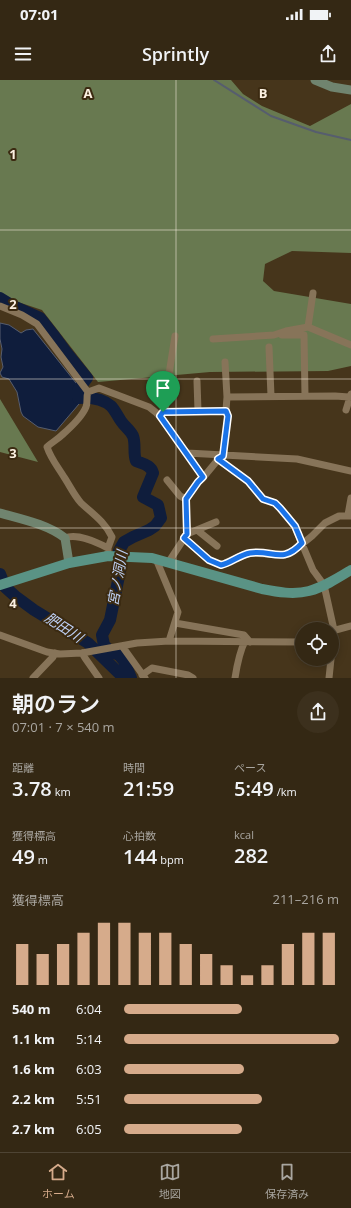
<!DOCTYPE html>
<html lang="ja">
<meta charset="utf-8">
<style>
body{margin:0;font-family:"Open Sans","Noto Sans JP",sans-serif;background:#3c301d;color:#f1f3f6;height:100vh;display:flex;flex-direction:column;font-size:15px;white-space:nowrap}
*{box-sizing:border-box;margin:0}
p{font-size:13px;color:#a9a6a0}
.icon{flex:none;width:22px;height:22px;fill:none;stroke:currentColor;stroke-width:2;stroke-linecap:round;stroke-linejoin:round}
.map{position:relative;height:598px;overflow:hidden}
.sheet{display:flex;flex-direction:column;background:#342814;flex:1}
.sheet>*{flex:none}
.controls{position:absolute;left:295px;top:542px;display:grid;gap:8px}
.controls a{display:grid;place-items:center;width:44px;height:44px;border-radius:50%;background:#342814;box-shadow:0 2px 10px #0003,0 0 0 1px #4e4434;font-size:20px}
.pin{position:absolute;display:grid;place-items:center;width:34px;height:34px;color:#fff;margin:-41px -17px;border-radius:50% 50% 50% 0;rotate:-45deg;box-shadow:0 0 4px #0007}
.pin .icon{rotate:45deg}
.round{display:grid;place-items:center;flex:none;width:42px;height:42px;border-radius:21px;background:#3c301d}
.summary{display:flex;align-items:center;justify-content:space-between;height:68px;padding:0 12px}
h1{font-size:22px;font-weight:600;line-height:30px}
.stats{display:grid;grid-template-columns:repeat(3,1fr);gap:6px;height:68px;padding:4px 12px}
.stats div{display:grid;align-content:center}
.stats b{font-size:20px;font-weight:600}
.stats small{font-size:11px;font-weight:400}
.stats p{font-size:11px}
.chart{height:112px;padding:8px 12px}
.chart p{display:flex;justify-content:space-between}
.chart svg{width:100%;height:72px;margin-top:4px;stroke:#d6ab8b;stroke-width:6}
ul{padding:0 12px;list-style:none;font-size:13px}
li{display:grid;grid-template-columns:64px 48px 1fr;align-items:center;height:30px}
li i{height:10px;border-radius:5px;background:#d6ab8b}
.status{display:flex;justify-content:space-between;align-items:center;height:28px;padding:0 20px;background:#342814;direction:ltr}
.status svg{height:11px;fill:currentColor}
header{display:flex;justify-content:space-between;align-items:center;height:52px;padding:0 12px;background:#342814;font-size:18px;font-weight:600}
.menu{display:flex;justify-content:space-around;align-items:center;height:56px;border-top:1px solid #4e4434;background:#342814;font-size:11px;color:#a9a6a0}
.menu a{display:grid;justify-items:center;gap:2px}
.menu .current{color:#d6ab8b}
.map>svg:first-child{display:block}
</style>
<div class="status"><b>07:01</b><svg viewBox="0 0 49 12"><path d="M0 12V9h3v3zM5 12V6h3v6zM10 12V3h3v9zM15 12V0h3v12zM26 1h20v11H26zM47 4h2v5h-2z"/></svg></div>
<header><svg class="icon" aria-label="menu" viewBox="0 0 24 24"><path d="M4 6h16M4 12h16M4 18h16"/></svg>Sprintly<svg class="icon" aria-label="share" viewBox="0 0 24 24"><path d="M12 15V3M7 8l5-5 5 5M5 13v7h14v-7"/></svg></header>
<div class="map">
<svg width="351" height="598" viewBox="0 0 351 598">
<rect width="100%" height="100%" fill="#46351b"/>
<!-- forest -->
<path fill="#687950" d="M0 0H231L243 14 262 26 310 46 351 24V173L292 171 265 184 263 201 274 211 351 224V286L328 291 210 292 98 302 42 230 0 216Z
M0 319 38 382 0 372Z"/>
<!-- water -->
<path fill="#0f1d3c" stroke="#565d6e" d="M0 243 9 245 21 253 26 250 33 249 80 308 79 324 56 351 38 347 23 336 21 332 17 312 9 299 2 297 0 293 3 287 1 277 2 269 0 259Z"/>
<g fill="none" stroke-linecap="round" stroke-linejoin="round">
<!-- stream -->
<path stroke="#565d6e" stroke-width="2" d="M214 0 271 36 316 52 351 60"/>
<!-- river -->
<path stroke="#0f1d3c" stroke-width="12" d="M0 218 13 226 40 238 55 257 66 272 87 298 78 310V318C89 317 102 318 111 326 115 330 118 337 121 341 125 347 130 350 133 356 136 364 133 373 136 381 143 384 151 385 153 393L143 417 158 425 161 438 155 446 149 450 133 457 124 462 119 471 120 491 110 540 102 555 104 565 110 571 119 575 124 581 131 598
M0 494 5 507 15 516 34 530 88 563 123 597 131 598"/>
<!-- street -->
<path stroke="#877459" stroke-width="7" d="M313 213 308 247 351 265
M0 226 22 235 37 244 88 312 99 308 149 327C166 338 173 358 187 373L297 379 351 391
M282 255H304L305 316
M213 259 274 255 286 251 308 247
M269 267 271 316
M225 282 227 317
M197 301 198 331
M88 312C86 317 88 322 86 327 82 337 70 348 62 355 57 360 52 362 47 367 51 379 58 387 64 397 70 406 74 415 81 423 93 434 105 442 112 457L108 468V476
M346 330 351 314
M163 332 226 331
M160 336C166 329 168 322 166 313L175 256
M187 373 203 397
M223 376 228 336 226 330 227 317 335 316 349 317
M218 379 248 401 263 419 275 423 288 437 295 447 313 490 324 505 334 550
M167 400 180 416 186 419
M348 435 351 418
M197 450 217 466
M187 454 216 442
M65 458C77 453 96 462 108 468
M184 458 209 480 221 485 238 477 251 473 285 475 291 473 312 456 325 443 339 436H351
M156 479 178 532 169 561
M168 483 187 454 186 419 198 402 202 399 221 376
M175 543 244 555 250 562
M332 551 351 546
M0 555 47 572 60 574 82 573 137 563 169 561 302 562
M122 566 145 598
M82 573 85 578 99 598
M142 595 152 588 188 595 193 598
M33 598 53 577 55 573
M235 598C237 585 239 573 245 561
M329 598 331 579"/>
<!-- secondary -->
<path stroke="#70846f" stroke-width="9" d="M315 0 332 7 351 10
M0 433C21 439 47 444 65 458L69 483"/>
<!-- primary -->
<path stroke="#5a9385" stroke-width="10" d="M0 505 69 483 108 476 152 478 262 509C277 512 294 515 309 511 324 507 338 498 351 490"/>
</g>
<g fill="none" stroke-linecap="round" stroke-linejoin="round">
<!-- route casing -->
<g stroke="#fff" stroke-width="8">
<path id="route" d="M226 331 228 336 223 376 218 379 248 401 263 419 275 423 280 428 295 446 302 463C282 485 272 469 250 473 239 475 231 483 221 485L209 480 184 458 187 454 186 419 198 402 203 397 160 336 163 332Z"/>
</g>
<!-- route -->
<use href="#route" stroke="#1a73e8" stroke-width="5"/>
</g>
<!-- grid -->
<path fill="none" stroke="#fcf1e2" stroke-width="1" stroke-opacity="0.55" d="M176 0V598M0 150H351M0 299H351M0 448H351"/>
<g text-anchor="middle" dominant-baseline="central" stroke-width="4" stroke-linejoin="round" paint-order="stroke">
<!-- water labels -->
<g font-size="14" font-style="italic" fill="#bed0f5" stroke="#3b2a11">
<text transform="translate(117 498) rotate(-80)">宮ノ洞川</text>
<text transform="translate(64 547) rotate(33)">肥田川</text>
</g>
</g>
<g font-size="13" text-anchor="middle" font-weight="bold" fill="#fcf1e2" stroke="#3b2a11" stroke-width="4" stroke-linejoin="round" paint-order="stroke">
<text x="88" y="18">A</text>
<text x="263" y="18">B</text>
<text x="13" y="79">1</text>
<text x="13" y="229">2</text>
<text x="13" y="378">3</text>
<text x="13" y="528">4</text>
</g>
</svg>
<div class="controls">
<a><svg class="icon" aria-label="locate" viewBox="0 0 24 24"><circle cx="12" cy="12" r="6"/><path d="M12 2v4M12 18v4M2 12h4M18 12h4"/></svg></a>
</div>
<div class="pin" style="left:163px;top:332px;background:#1e9e55"><svg class="icon" aria-label="arrive" viewBox="0 0 24 24"><path d="M6 21V4h12l-3 4 3 4H6"/></svg></div>
</div>
<section class="sheet">
<div class="summary"><div><h1>朝のラン</h1><p>07:01 · 7 × 540 m</p></div><a class="round"><svg class="icon" aria-label="share" viewBox="0 0 24 24"><path d="M12 15V3M7 8l5-5 5 5M5 13v7h14v-7"/></svg></a></div>
<div class="stats">
<div><p>距離</p><b>3.78<small> km</small></b></div>
<div><p>時間</p><b>21:59</b></div>
<div><p>ペース</p><b>5:49<small> /km</small></b></div>
</div>
<div class="stats">
<div><p>獲得標高</p><b>49<small> m</small></b></div>
<div><p>心拍数</p><b>144<small> bpm</small></b></div>
<div><p>kcal</p><b>282</b></div>
</div>
<div class="chart"><p><span>獲得標高</span>211–216 m</p>
<svg viewBox="0 0 160 44" preserveAspectRatio="none"><path d="M5 44V19M15 44V25M25 44V19M35 44V12M45 44V6M55 44V6M65 44V12M75 44V12M85 44V19M95 44V25M105 44V32M115 44V38M125 44V32M135 44V19M145 44V12M155 44V12"/></svg>
</div>
<ul>
<li><b>540 m</b>6:04<i style="width:55%"></i></li>
<li><b>1.1 km</b>5:14<i style="width:100%"></i></li>
<li><b>1.6 km</b>6:03<i style="width:56%"></i></li>
<li><b>2.2 km</b>5:51<i style="width:64%"></i></li>
<li><b>2.7 km</b>6:05<i style="width:55%"></i></li>
</ul>
</section>
<nav class="menu">
<a class="current"><svg class="icon" aria-label="home" viewBox="0 0 24 24"><path d="M3 11l9-7 9 7M6 9v11h12V9"/></svg>ホーム</a>
<a><svg class="icon" aria-label="map" viewBox="0 0 24 24"><path d="M3 6l6-2 6 2 6-2v14l-6 2-6-2-6 2zM9 4v14M15 6v14"/></svg>地図</a>
<a><svg class="icon" aria-label="saved" viewBox="0 0 24 24"><path d="M7 4h10v16l-5-4-5 4z"/></svg>保存済み</a>
</nav>
